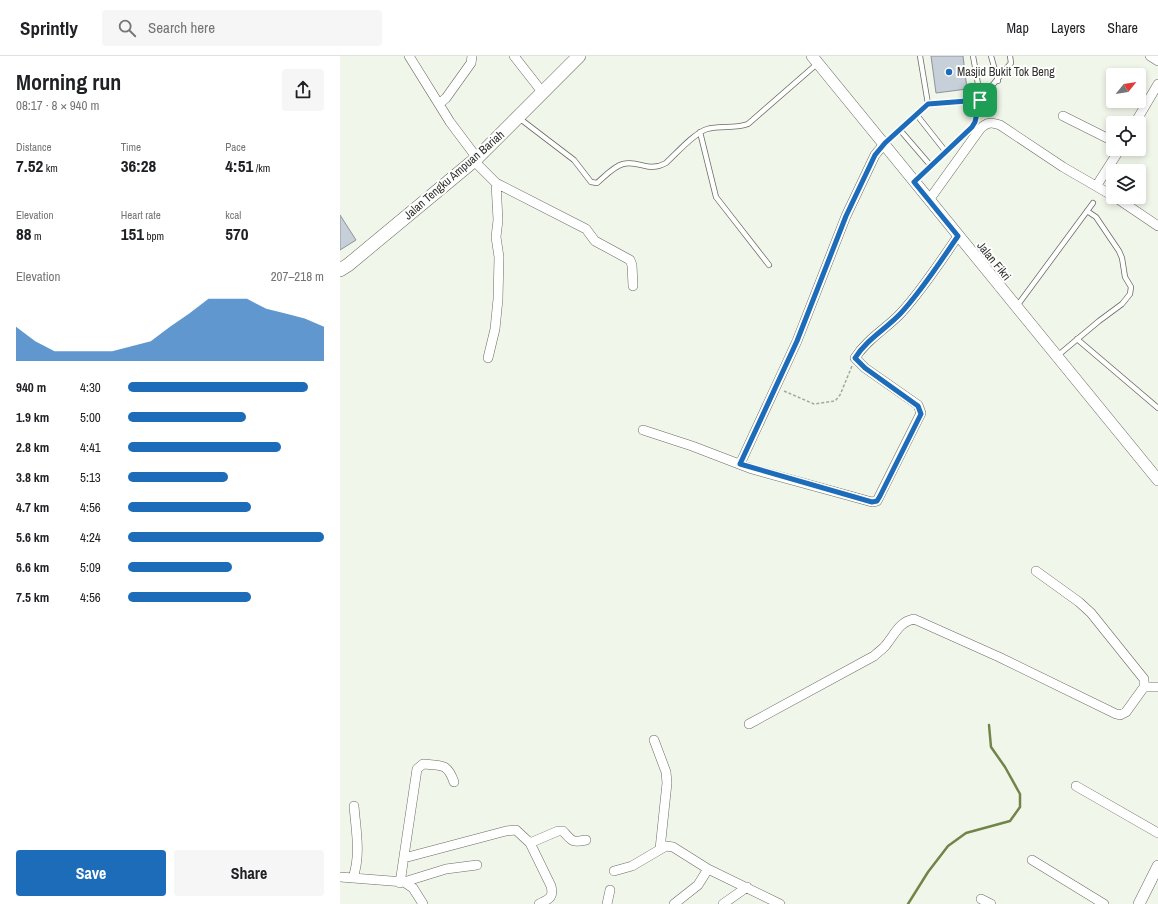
<!DOCTYPE html>
<meta charset="utf-8">
<style>
body{margin:0;font-family:"Archivo Narrow",sans-serif;background:#f6f6f6;color:#202124;height:100vh;display:flex;flex-direction:column;font-size:15px;white-space:nowrap}
*{box-sizing:border-box;margin:0}
p{font-size:13px;color:#757577}
.icon{flex:none;width:22px;height:22px;fill:none;stroke:currentColor;stroke-width:2;stroke-linecap:round;stroke-linejoin:round}
.map{position:relative;flex:1;overflow:hidden}
.side{display:flex;flex-direction:column;background:#fff;width:340px}
.side>*{flex:none}
.needle{width:26px;rotate:60deg}
.tools{position:absolute;left:766px;top:12px;display:grid;gap:8px}
.tools a{display:grid;place-items:center;width:40px;height:40px;border-radius:4px;background:#fff;box-shadow:0 2px 6px #0003;font-size:20px}
.pin{position:absolute;display:grid;place-items:center;width:34px;height:34px;color:#fff;margin:-17px;border-radius:8px;box-shadow:0 2px 6px #0006}
.round{display:grid;place-items:center;flex:none;width:42px;height:42px;border-radius:4px;background:#f6f6f6}
.head{display:flex;align-items:center;justify-content:space-between;height:68px;padding:0 16px}
h1{font-size:22px;font-weight:700;line-height:30px}
.figures{display:grid;grid-template-columns:repeat(3,1fr);gap:6px;height:68px;padding:4px 16px}
.figures div{display:grid;align-content:center}
.figures b{font-size:17px;font-weight:700}
.figures small{font-size:11px;font-weight:400}
.figures p{font-size:11px}
.chart{height:112px;padding:8px 16px}
.chart p{display:flex;justify-content:space-between}
.chart svg{width:100%;height:72px;margin-top:4px;fill:#1c6cba;opacity:.7}
.primary-button{display:flex;gap:8px;margin-top:auto;padding:8px 16px}
.primary-button a{flex:1;height:46px;border-radius:4px;background:#1c6cba;color:#fff;font-size:16px;font-weight:700;line-height:46px;text-align:center}
.primary-button a+a{background:#f6f6f6;color:#202124}
ul{padding:0 16px;list-style:none;font-size:13px}
li{display:grid;grid-template-columns:64px 48px 1fr;align-items:center;height:30px}
li i{height:10px;border-radius:5px;background:#1c6cba}
header{display:flex;align-items:center;gap:24px;box-sizing:border-box;height:56px;padding:0 20px;background:#fff;border-bottom:1px solid #e0e0e0}
header strong{font-size:19px}
nav{display:flex;gap:22px;margin-inline-start:auto;font-size:14px}
.search{width:280px;height:36px;background:#f6f6f6;display:flex;align-items:center;gap:10px;box-sizing:border-box;padding:0 14px;border-radius:4px;color:#757577;font-size:15px}
main{display:flex;flex:1;min-height:0}
.map>svg:first-child{display:block}
</style>
<header>
<strong>Sprintly</strong>
<div class="search"><svg class="icon" aria-label="search" viewBox="0 0 24 24"><circle cx="10" cy="10" r="6"/><path d="M15 15l6 6"/></svg>Search here</div>
<nav><a>Map</a><a>Layers</a><a>Share</a></nav>
</header>
<main>
<section class="side">
<div class="head"><div><h1>Morning run</h1><p>08:17 · 8 × 940 m</p></div><a class="round"><svg class="icon" aria-label="share" viewBox="0 0 24 24"><path d="M12 15V3M7 8l5-5 5 5M5 13v7h14v-7"/></svg></a></div>
<div class="figures">
<div><p>Distance</p><b>7.52<small> km</small></b></div>
<div><p>Time</p><b>36:28</b></div>
<div><p>Pace</p><b>4:51<small> /km</small></b></div>
</div>
<div class="figures">
<div><p>Elevation</p><b>88<small> m</small></b></div>
<div><p>Heart rate</p><b>151<small> bpm</small></b></div>
<div><p>kcal</p><b>570</b></div>
</div>
<div class="chart"><p><span>Elevation</span>207–218 m</p>
<svg viewBox="0 0 160 44" preserveAspectRatio="none"><path d="M0 44V23L10 32L20 38L30 38L40 38L50 38L60 35L70 32L80 23L90 15L100 6L110 6L120 6L130 12L140 15L150 18L160 23V44z"/></svg>
</div>
<ul>
<li><b>940 m</b>4:30<i style="width:92%"></i></li>
<li><b>1.9 km</b>5:00<i style="width:60%"></i></li>
<li><b>2.8 km</b>4:41<i style="width:78%"></i></li>
<li><b>3.8 km</b>5:13<i style="width:51%"></i></li>
<li><b>4.7 km</b>4:56<i style="width:63%"></i></li>
<li><b>5.6 km</b>4:24<i style="width:100%"></i></li>
<li><b>6.6 km</b>5:09<i style="width:53%"></i></li>
<li><b>7.5 km</b>4:56<i style="width:63%"></i></li>
</ul>
<div class="primary-button"><a>Save</a><a>Share</a></div>
</section>
<div class="map">
<svg width="818" height="848" viewBox="0 0 818 848">
<rect width="100%" height="100%" fill="#f1f6ea"/>
<g fill="none" stroke-linecap="round" stroke-linejoin="round">
<!-- stream -->
<path stroke="#718548" stroke-width="2.5" d="M568 848 588 816 608 790 626 777 670 765 680 751V738L665 711 651 691 649 669"/>
</g>
<!-- building -->
<path fill="#c7cfd8" stroke="#8c939c" d="M591 0H623L627 33 596 37Z
M0 159 16 184 0 194Z"/>
<g fill="none" stroke-linecap="round" stroke-linejoin="round">
<!-- service casing -->
<g stroke="#686c62" stroke-width="6">
<path id="service" d="M580 0 588 48
M651 0 658 25
M576 58 606 96
M179 62 234 104 251 126 257 127C264 121 274 110 283 108 300 104 308 117 326 107 336 98 354 77 367 73 380 69 395 73 408 68L478 7
M560 74 591 110
M360 76 376 141 429 209
M545 87 588 48 640 44 671 7 670 0
M574 126 632 71C645 50 637 23 633 0
M677 250 753 147
M737 283 818 352
M716 301 759 265 782 248 790 238 791 231 785 221 782 202 779 195 756 161 747 155"/>
</g>
<!-- minor casing -->
<g stroke="#686c62" stroke-width="10">
<path id="minor" d="M69 0 110 66 137 102
M174 0 203 37
M810 0 818 5
M99 48 106 42 131 7 132 0
M723 60 773 85
M795 67 818 28
M134 105 156 127 158 164 156 181 159 201 158 243 155 273 148 302
M156 127 246 173 255 185 290 204 292 209 293 230
M757 129 780 93
M775 141 818 170
M589 144 640 73C647 66 651 66 660 69L723 111 773 140
M303 374 352 390 412 413 532 446 537 445 581 357 578 349 525 312 515 302C527 283 546 273 561 257 583 233 600 206 618 180
M400 408 457 285 506 160 535 99 545 87
M696 515 739 546 751 557 804 623V631
M409 668 534 600C538 596 543 593 546 589 555 578 559 566 574 563L659 601 776 658 780 659 786 656 804 631H818
M314 684 326 716 327 727 320 793
M736 730 818 777
M190 787 218 775H223C232 785 232 787 246 784
M64 802 166 775 176 774 190 787 211 830C214 842 209 843 199 848
M692 804 764 848
M274 815 292 810 326 790 333 791 368 813 440 848
M0 821 64 826 73 832 83 848
M13 822C21 798 16 775 14 750
M64 826 106 813 137 809
M60 827 77 713 83 708C101 710 107 706 114 726
M641 843 651 848
M267 848 270 834
M334 848 358 829 368 813
M383 848 407 831"/>
</g>
<!-- tertiary casing -->
<g stroke="#686c62" stroke-width="12">
<path id="tertiary" d="M472 0C588 141 702 283 818 424
M799 848 818 810"/>
</g>
<!-- secondary casing -->
<g stroke="#686c62" stroke-width="14">
<path id="secondary" d="M0 214 8 209 137 102 239 0"/>
</g>
<!-- path -->
<path stroke="#a3a79e" stroke-width="1.5" stroke-dasharray="3 2" stroke-linecap="butt" d="M444 335 474 348 495 345 500 339 512 310"/>
<!-- service -->
<use href="#service" stroke="#fff" stroke-width="4.5"/>
<!-- minor -->
<use href="#minor" stroke="#fff" stroke-width="9"/>
<!-- tertiary -->
<use href="#tertiary" stroke="#fff" stroke-width="11"/>
<!-- secondary -->
<use href="#secondary" stroke="#fff" stroke-width="13"/>
</g>
<g fill="none" stroke-linecap="round" stroke-linejoin="round">
<!-- route casing -->
<g stroke="#fff" stroke-width="8">
<path id="route" d="M640 44 635 66 632 71 574 126 618 180C600 206 583 233 561 257 546 273 527 283 515 302L525 312 578 350 581 358 540 440 537 445 532 446 400 408 457 285 506 160 535 99 545 87 588 48Z"/>
</g>
<!-- route -->
<use href="#route" stroke="#1c6cba" stroke-width="5"/>
</g>
<!-- markers -->
<circle fill="#1c6cba" stroke="#fff" stroke-width="1.5" cx="609" cy="16" r="4"/>
<g text-anchor="middle" dominant-baseline="central" stroke-width="4" stroke-linejoin="round" paint-order="stroke">
<!-- poi labels -->
<g font-size="12" fill="#32332f" stroke="#fff" text-anchor="start">
<text x="617" y="16">Masjid Bukit Tok Beng</text>
</g>
<!-- street labels -->
<g font-size="12" fill="#32332f" stroke="#fff">
<text transform="translate(114 119) rotate(-41)">Jalan Tengku Ampuan Bariah</text>
<text transform="translate(654 205) rotate(51)">Jalan Fikri</text>
</g>
</g>
</svg>
<div class="tools">
<a><svg class="needle" viewBox="-14 -14 28 28"><path d="M0-13l5 13h-10z" fill="#e53935"/><path d="M0 13l5-13h-10z" fill="#757577"/></svg></a>
<a><svg class="icon" aria-label="locate" viewBox="0 0 24 24"><circle cx="12" cy="12" r="6"/><path d="M12 2v4M12 18v4M2 12h4M18 12h4"/></svg></a>
<a><svg class="icon" aria-label="layers" viewBox="0 0 24 24"><path d="M12 4l9 5-9 5-9-5zM3 14l9 5 9-5"/></svg></a>
</div>
<div class="pin" style="left:640px;top:44px;background:#1e9e55"><svg class="icon" aria-label="arrive" viewBox="0 0 24 24"><path d="M6 21V4h12l-3 4 3 4H6"/></svg></div>
</div>
</main>
